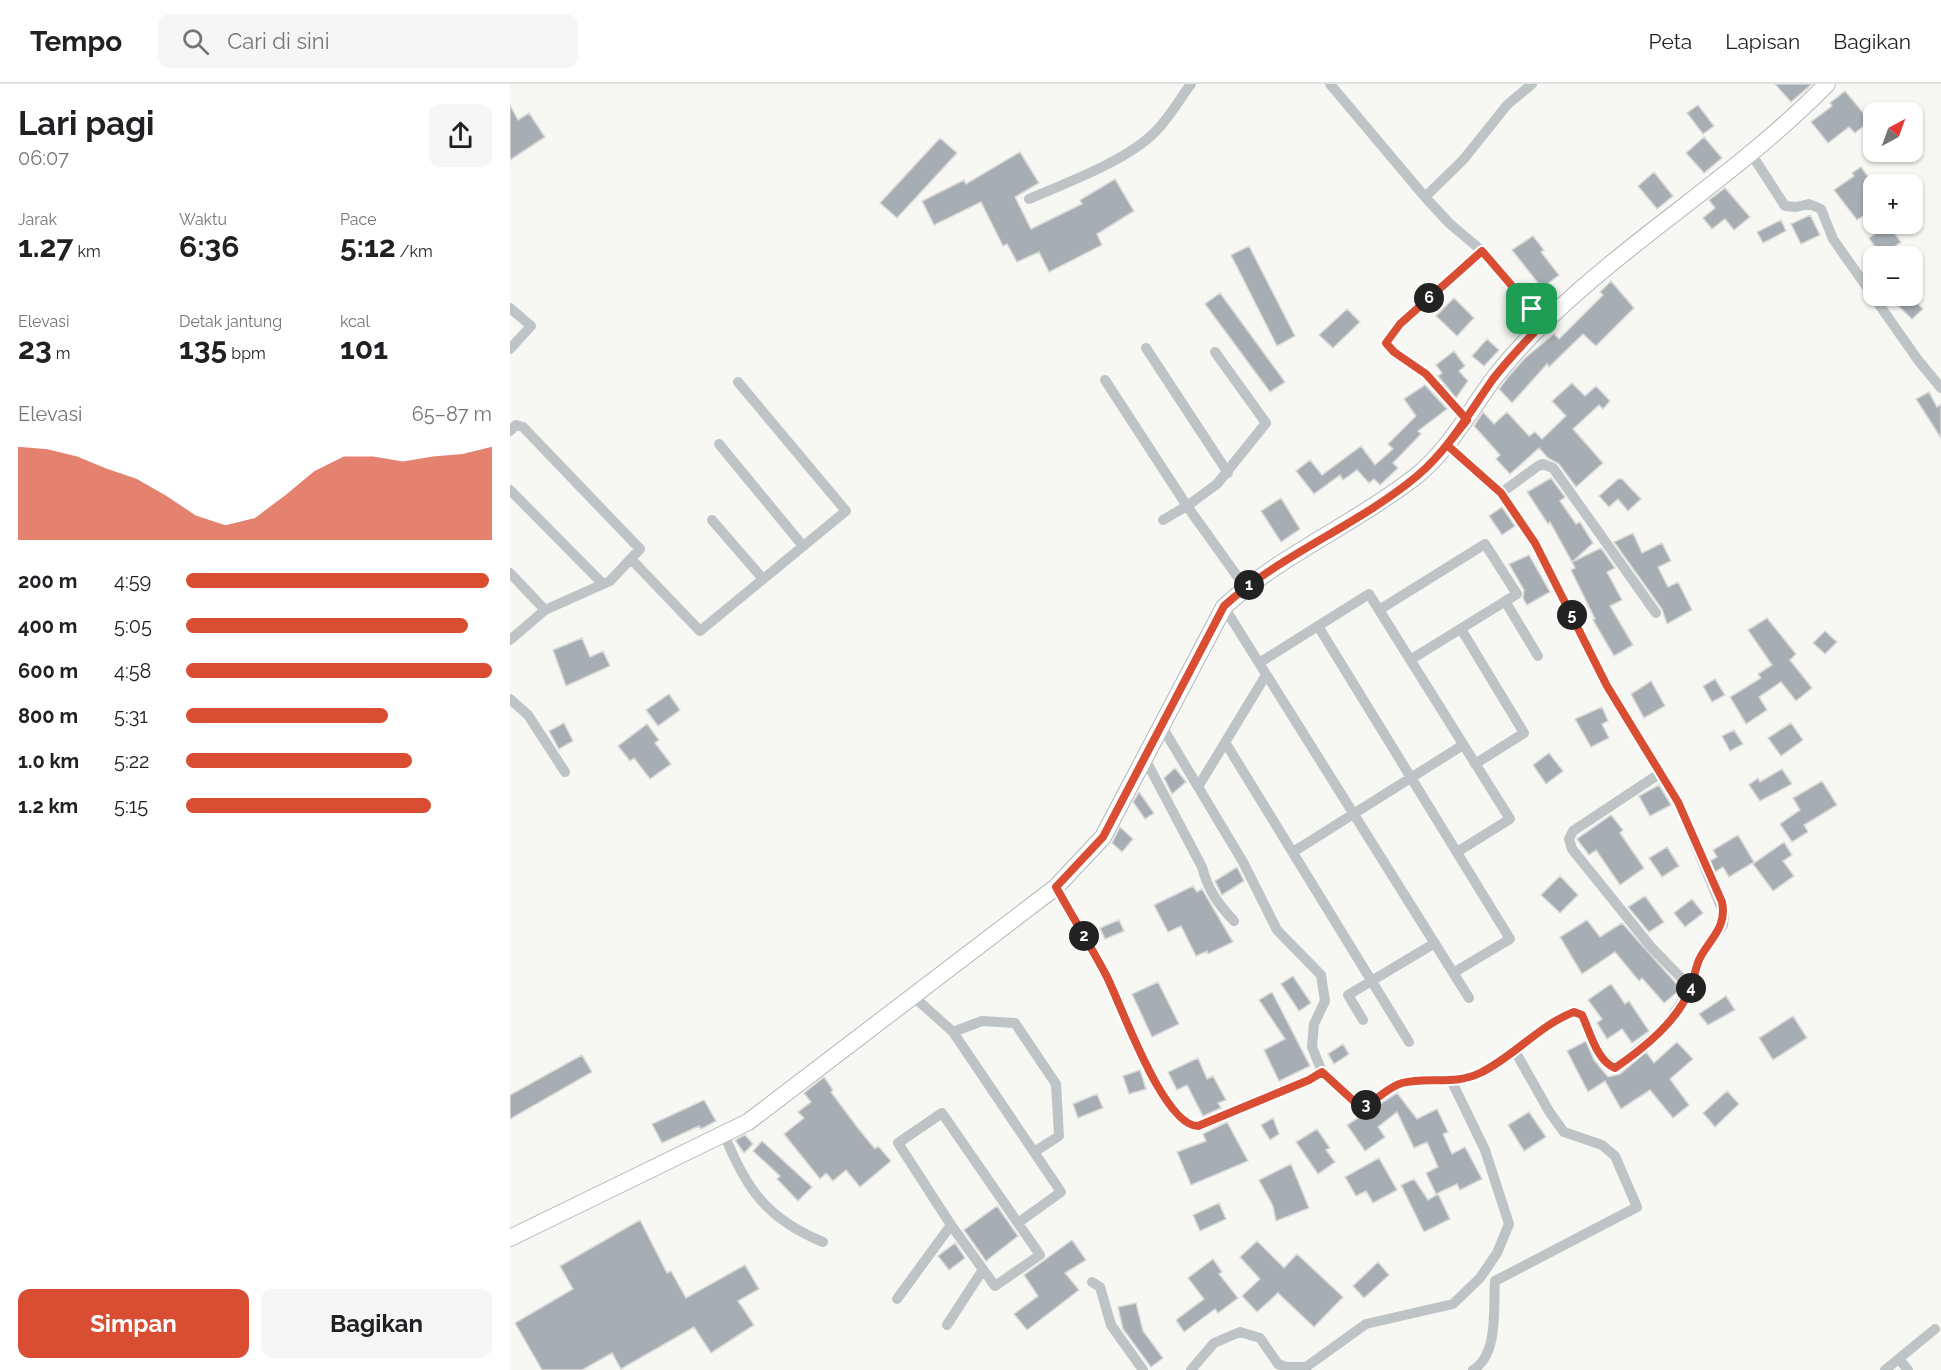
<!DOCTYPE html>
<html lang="id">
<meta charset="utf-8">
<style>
body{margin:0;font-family:Raleway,sans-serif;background:#f6f6f6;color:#202124;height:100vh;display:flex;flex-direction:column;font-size:22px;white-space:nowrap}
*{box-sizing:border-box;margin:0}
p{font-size:20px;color:#757577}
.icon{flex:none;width:33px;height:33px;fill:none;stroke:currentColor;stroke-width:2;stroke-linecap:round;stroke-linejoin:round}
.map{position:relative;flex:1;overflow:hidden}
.drawer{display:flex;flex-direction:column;background:#fff;width:510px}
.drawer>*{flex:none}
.needle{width:39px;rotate:41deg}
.buttons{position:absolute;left:1353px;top:18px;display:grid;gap:12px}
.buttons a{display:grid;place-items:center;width:60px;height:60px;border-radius:12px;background:#fff;box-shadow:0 2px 4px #0004;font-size:30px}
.pin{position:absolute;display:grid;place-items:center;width:51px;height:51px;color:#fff;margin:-26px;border-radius:12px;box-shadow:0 3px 9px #0006}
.km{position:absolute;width:30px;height:30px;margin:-15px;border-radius:50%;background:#222;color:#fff;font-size:16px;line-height:30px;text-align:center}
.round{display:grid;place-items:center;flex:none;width:63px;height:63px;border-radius:12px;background:#f6f6f6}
.headline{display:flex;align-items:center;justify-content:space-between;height:102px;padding:0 18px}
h1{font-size:33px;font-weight:700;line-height:45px}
.metrics{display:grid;grid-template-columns:repeat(3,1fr);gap:9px;height:102px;padding:6px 18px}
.metrics div{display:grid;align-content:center}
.metrics b{font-size:30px;font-weight:700}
.metrics small{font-size:16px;font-weight:400}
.metrics p{font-size:16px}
.chart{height:168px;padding:12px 18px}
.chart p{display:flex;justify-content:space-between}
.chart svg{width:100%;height:108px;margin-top:6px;fill:#d94e33;opacity:.7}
.cta{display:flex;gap:12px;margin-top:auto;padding:12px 18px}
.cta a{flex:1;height:69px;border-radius:12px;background:#d94e33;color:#fff;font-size:24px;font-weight:700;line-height:69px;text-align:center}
.cta a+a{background:#f6f6f6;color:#202124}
ul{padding:0 18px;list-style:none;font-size:20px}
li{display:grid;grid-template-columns:96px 72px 1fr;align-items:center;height:45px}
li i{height:15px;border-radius:8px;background:#d94e33}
header{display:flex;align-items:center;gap:36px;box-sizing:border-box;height:84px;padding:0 30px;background:#fff;border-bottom:2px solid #e0e0e0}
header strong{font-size:28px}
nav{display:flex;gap:33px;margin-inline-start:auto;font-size:21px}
.search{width:420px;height:54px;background:#f6f6f6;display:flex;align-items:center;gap:15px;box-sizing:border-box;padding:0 21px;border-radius:12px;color:#757577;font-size:22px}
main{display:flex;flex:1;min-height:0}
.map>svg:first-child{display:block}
</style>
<header>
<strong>Tempo</strong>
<div class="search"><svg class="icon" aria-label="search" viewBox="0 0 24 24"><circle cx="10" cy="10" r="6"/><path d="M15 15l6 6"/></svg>Cari di sini</div>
<nav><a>Peta</a><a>Lapisan</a><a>Bagikan</a></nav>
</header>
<main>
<section class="drawer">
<div class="headline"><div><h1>Lari pagi</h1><p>06:07</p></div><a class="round"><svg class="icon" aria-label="share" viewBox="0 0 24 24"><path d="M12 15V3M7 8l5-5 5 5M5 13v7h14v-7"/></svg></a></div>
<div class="metrics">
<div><p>Jarak</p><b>1.27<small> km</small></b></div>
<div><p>Waktu</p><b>6:36</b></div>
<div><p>Pace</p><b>5:12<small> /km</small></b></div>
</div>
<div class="metrics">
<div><p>Elevasi</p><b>23<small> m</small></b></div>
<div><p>Detak jantung</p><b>135<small> bpm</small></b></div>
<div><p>kcal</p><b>101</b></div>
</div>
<div class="chart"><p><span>Elevasi</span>65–87 m</p>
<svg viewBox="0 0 160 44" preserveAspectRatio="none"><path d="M0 44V6L10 7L20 10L30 15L40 19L50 26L60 34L70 38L80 35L90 26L100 16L110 10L120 10L130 12L140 10L150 9L160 6V44z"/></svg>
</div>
<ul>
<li><b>200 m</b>4:59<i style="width:99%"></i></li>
<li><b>400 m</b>5:05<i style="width:92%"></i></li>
<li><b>600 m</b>4:58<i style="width:100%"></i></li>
<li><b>800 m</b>5:31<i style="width:66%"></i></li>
<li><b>1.0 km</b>5:22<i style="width:74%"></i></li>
<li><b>1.2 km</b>5:15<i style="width:80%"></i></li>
</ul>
<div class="cta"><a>Simpan</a><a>Bagikan</a></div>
</section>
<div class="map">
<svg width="1431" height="1286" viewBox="0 0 1431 1286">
<rect width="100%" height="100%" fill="#f7f7f4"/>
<!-- building -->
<path fill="#a6aeb4" stroke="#d9d9d7" stroke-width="1.5" d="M1265 0H1302L1281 18Z
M1335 7 1360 37 1345 49 1339 43 1318 59 1301 38 1322 22 1320 19Z
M0 21 8 36 19 29 35 53 0 76Z
M1188 21 1204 42 1193 50 1177 29Z
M1194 53 1212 74 1194 89 1176 69Z
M430 54 447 69 387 134 370 119Z
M510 68 529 99 505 113 521 145 572 120 570 116 605 95 624 127 587 150 592 161 539 188 529 168 507 178 497 160 493 162 471 118 424 141 412 117 454 96 456 100Z
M1351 83 1364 101V126L1347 136 1324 106 1344 92 1342 89Z
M1144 88 1163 112 1147 125 1128 102Z
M1215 104 1240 133 1224 146 1215 135 1202 145 1193 134 1205 124 1199 116Z
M1300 131 1310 151 1291 160 1281 140Z
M1271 136 1276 147 1253 159 1247 148Z
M1378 141 1391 158 1371 172 1359 154Z
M1023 152 1034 166 1031 168 1049 191 1032 204 1002 166Z
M739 162 785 252 767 262 721 171Z
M1101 197 1124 224 1086 262 1073 250 1039 283 1037 280 1002 319 989 305 998 293 1015 274 1044 250 1049 255 1093 211 1090 208Z
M710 209 775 298 760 308 695 220Z
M1378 212H1400L1413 225 1402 235Z
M944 214 964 234 947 252 926 232Z
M837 225 850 238 823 264 809 251Z
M977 255 989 266 974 282 962 272Z
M944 267 955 282 949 287 958 297 946 314 928 292 932 289 926 281Z
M1062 299 1075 312 1086 302 1100 317 1093 325 1089 321 1063 345 1093 379 1066 403 1049 380 1038 374 1029 364 1000 390 986 375 990 371 964 342 973 328 984 340 997 328 1019 352 1025 348 1032 355 1056 332 1042 317Z
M915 301 937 325 908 347 911 350 883 379 888 384 870 401 864 395 859 399 847 386 833 396 830 391 804 410 786 387 800 376 812 391 851 362 865 381 883 365 878 360 906 332 894 315Z
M1419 308 1427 323 1431 320V354L1406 315Z
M1041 394 1055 413 1050 417 1066 440 1070 438 1083 459 1062 478 1040 438 1038 440 1017 408Z
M1108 395H1112L1131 415 1118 427 1108 415 1099 423 1089 412Z
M771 414 790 445 771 458 751 427Z
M992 423 1005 442 992 451 979 432Z
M1123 449 1132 469 1152 459 1161 477 1148 483 1158 503 1168 498 1182 526 1157 540 1152 525 1104 458Z
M1091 464 1105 484 1097 488 1112 516 1100 522 1123 561 1104 572 1083 536 1085 535 1061 486 1065 484 1062 478Z
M1019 471 1040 508 1017 521 1013 514 1014 506 999 480Z
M1257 534 1286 570 1280 576 1302 604 1286 617 1271 598 1249 613 1257 626 1236 640 1220 613 1251 594 1248 590 1262 581 1238 546Z
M1315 547 1327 558 1315 570 1303 559Z
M72 554 80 573 93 567 100 582 56 602 43 566Z
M1205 595 1215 611 1202 618 1193 602Z
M1141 597 1155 622 1134 634 1121 610Z
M159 610 170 626 148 642 136 626Z
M1092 623 1098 637 1092 640 1099 654 1081 663 1065 635Z
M54 639 63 657 49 665 39 647Z
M1281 639 1293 656 1271 672 1258 654Z
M137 640 149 656 145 659 161 680 140 695 124 674 120 677 108 662Z
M1224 646 1233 660 1220 667 1212 652Z
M1039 669 1053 687 1036 700 1023 681Z
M665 684 676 698 662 710 654 694Z
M1272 685 1282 700 1250 717 1239 701 1248 694 1250 698Z
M1312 697 1327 721 1294 741 1298 748 1282 758 1270 740 1290 726 1283 714Z
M1149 701 1161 721 1140 732 1129 712Z
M629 708 644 729 635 735 623 718Z
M1101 731 1113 746 1110 749 1134 784 1110 801 1086 766 1079 771 1067 755Z
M610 743 623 755 612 768 602 759Z
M1228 751 1244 778 1219 793 1213 783 1205 788 1200 777 1207 773 1203 766Z
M1274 758 1282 771 1273 777 1284 792 1263 807 1243 780Z
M1157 763 1169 782 1152 793 1139 774Z
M727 783 734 797 712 811 705 797Z
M1050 792 1068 811 1050 829 1031 811Z
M683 802 687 808 692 805 723 858 698 870 697 867 686 872 671 842 658 848 644 821Z
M1135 812 1154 838 1139 848 1118 823Z
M1182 815 1193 829 1175 843 1164 829Z
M609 836 614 847 595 855 590 844Z
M1077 836 1090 853 1112 839 1171 905 1154 919 1132 894 1129 897 1105 868 1072 890 1050 853Z
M783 892 801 919 789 927 771 900Z
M648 898 669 940 642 953 622 910Z
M1101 900 1115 920 1119 917 1139 947 1122 959 1112 945 1097 955 1087 939 1092 935 1078 916Z
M762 908 800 982 769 997 754 966 775 955 749 916Z
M1216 912 1225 926 1198 941 1189 930Z
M1283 932 1297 954 1263 976 1249 954Z
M1076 957 1084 976 1098 993 1110 990 1136 968 1144 979 1167 958 1183 975 1160 995 1179 1021 1163 1034 1140 1006 1111 1025 1095 997 1078 1008 1057 967Z
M833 960 839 970 824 980 818 970Z
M72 971 82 988 0 1035V1011Z
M688 974 697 995 703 992 716 1016 708 1019 711 1024 693 1032 677 1001 667 1006 658 988Z
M630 986 636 1005 619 1010 613 992Z
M314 993 323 1006 321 1008 347 1043 365 1065 368 1062 381 1077 350 1103 336 1086 323 1097 316 1089 310 1095 274 1050 294 1034 288 1028 301 1018 294 1009Z
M1217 1007 1229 1020 1205 1043 1193 1029Z
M887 1009 907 1035 927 1025 938 1048 933 1050 942 1070 955 1063 972 1095 950 1106 947 1100 926 1110 916 1089 928 1083 917 1058 904 1064 887 1028 868 1043 875 1053 855 1067 837 1041Z
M587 1010 593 1024 568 1034 563 1020Z
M194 1016 206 1037 191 1045 189 1042 152 1059 142 1040Z
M1019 1028 1036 1053 1014 1067 998 1041Z
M763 1034 769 1050 760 1056 751 1041Z
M717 1038 738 1077 681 1101 667 1068 696 1057 693 1050Z
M807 1045 820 1064 816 1066 825 1078 808 1090 786 1058Z
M235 1051 243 1060 234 1069 225 1056Z
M252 1057 302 1103 288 1117 267 1095 270 1092 243 1067Z
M869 1074 887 1106 863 1119 856 1107 846 1112 835 1093Z
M781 1080 799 1124 766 1137 763 1122 749 1096Z
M904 1095 918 1116 928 1110 940 1135 914 1148 891 1101Z
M709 1119 716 1135 690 1147 683 1131Z
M487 1122 508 1152 476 1177 454 1146Z
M130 1136 157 1189 161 1187 176 1214 235 1181 249 1205 228 1217 244 1241 201 1269 184 1243 111 1285 102 1269 72 1286H32L5 1239 63 1205 50 1182Z
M562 1156 576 1176 555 1189 569 1206 517 1246 504 1230 528 1212 514 1191Z
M747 1157 774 1184 787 1170 833 1213 804 1243 768 1209 747 1228 732 1212 750 1195 730 1173Z
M445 1159 455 1174 439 1186 428 1172Z
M703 1175 712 1188 709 1190 728 1214 708 1229 705 1225 674 1248 666 1236 694 1215 678 1194Z
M868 1178 879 1191 854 1214 843 1202Z
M626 1219 633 1247 653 1274 641 1283 613 1245 608 1223Z"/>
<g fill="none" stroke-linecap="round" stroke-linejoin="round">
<!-- secondary casing -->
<g stroke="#b1b7bb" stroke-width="18">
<path id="secondary" d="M0 1154 238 1038 546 803 593 753 714 523C770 471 845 440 905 393 939 366 959 328 984 294 1000 274 1018 254 1036 237 1125 151 1230 89 1317 0"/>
</g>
<!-- street -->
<path stroke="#bec3c6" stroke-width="10" d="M820 0 915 113 939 139 972 167 1035 237
M1242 71 1275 122 1286 123 1299 120 1311 125 1323 155 1408 276 1431 304
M915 113 953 76 997 21 1022 0
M519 115C556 99 618 76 645 48 659 34 669 16 681 0
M0 224 21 242 0 265
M636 264 718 389
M705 268 756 339 707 400 677 422 735 503
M595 296 677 422 653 436
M956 336 916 290 884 269 876 259 890 240 972 167
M0 347 6 341 13 343 130 465 100 497 35 526 0 556
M209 360 293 462
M937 361 991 409 1028 382 1033 380 1043 384 1146 529
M0 406 93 500
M202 436 253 495
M121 475 190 547 336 427 228 298
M0 489 35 526
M995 517 1028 572
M714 523 959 914
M869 526 975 460 1007 510 900 576
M808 542 1000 855 943 889
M951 545 1014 649 965 680
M749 579 859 510 1000 735 947 768
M0 615 18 631 55 688
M651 641 733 778 767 846 811 891 815 917 804 940 802 963 812 988 848 1021C866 1020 875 1004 892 999 918 993 943 1002 970 989 1002 974 1031 939 1064 928L1072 931 1091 972 1105 984 1155 943 1181 904 1189 874 1213 841 1214 830 1168 718 1097 602 1025 459 991 409
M715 658 899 958
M633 671 692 783C698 806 708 820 724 837
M1149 690 1063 747 1059 755 1062 765 1141 863 1181 904
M688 703 756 591
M783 768 953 661
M546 803C562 832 580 861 596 891 611 920 653 1042 688 1042L799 996 812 988
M403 912 443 948 551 1108 508 1139
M853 936 838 911 925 859
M443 948 472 937 505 939 546 1000 549 1052 524 1068
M432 1029 530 1171 485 1202 441 1141 388 1059Z
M214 1050C236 1105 257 1135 313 1158
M582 1198 590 1203 601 1241 633 1286
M387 1215 441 1141
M437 1241 472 1187
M1389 1275 1398 1286
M681 1286 704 1259 730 1248 750 1254 768 1280 776 1283H796L856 1240 943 1220 970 1194 987 1169 999 1140 975 1066 942 998
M963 1286C989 1270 983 1224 985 1197L1127 1123 1105 1072 1092 1061 1054 1048 1040 1029 1005 967
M1375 1286 1425 1245"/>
<!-- secondary -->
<use href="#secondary" stroke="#fff" stroke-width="16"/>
</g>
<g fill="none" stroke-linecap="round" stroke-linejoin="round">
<!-- route casing -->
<g stroke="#fff" stroke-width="12">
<path id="route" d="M1022 225 1035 237C1017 256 999 274 983 295 959 329 939 365 907 392 847 442 771 470 714 522L593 753 546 803C562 832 580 861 596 891 611 920 653 1042 688 1042L799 996 812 988 848 1021C866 1020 875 1004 892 999 918 992 943 1002 970 989 1002 974 1031 940 1064 928L1072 931C1080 948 1087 977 1105 984 1134 964 1168 937 1181 903 1185 893 1185 882 1191 872 1202 853 1217 842 1212 818L1168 718 1097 602 1025 459 991 409 937 361 957 336 916 290 884 268 876 259 890 240 972 167 1022 225"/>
</g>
<!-- route -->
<use href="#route" stroke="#d94e33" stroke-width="8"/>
</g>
</svg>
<div class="buttons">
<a><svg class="needle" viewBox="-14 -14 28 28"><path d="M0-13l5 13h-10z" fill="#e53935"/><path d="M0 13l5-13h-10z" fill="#757577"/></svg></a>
<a>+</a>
<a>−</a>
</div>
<div class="pin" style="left:1022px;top:225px;background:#1e9e55"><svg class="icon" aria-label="arrive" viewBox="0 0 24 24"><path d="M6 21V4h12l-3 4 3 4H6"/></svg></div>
<b class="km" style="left:739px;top:501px">1</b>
<b class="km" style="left:574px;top:852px">2</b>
<b class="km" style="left:856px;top:1021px">3</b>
<b class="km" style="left:1181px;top:904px">4</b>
<b class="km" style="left:1062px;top:531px">5</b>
<b class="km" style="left:919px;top:214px">6</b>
</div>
</main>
